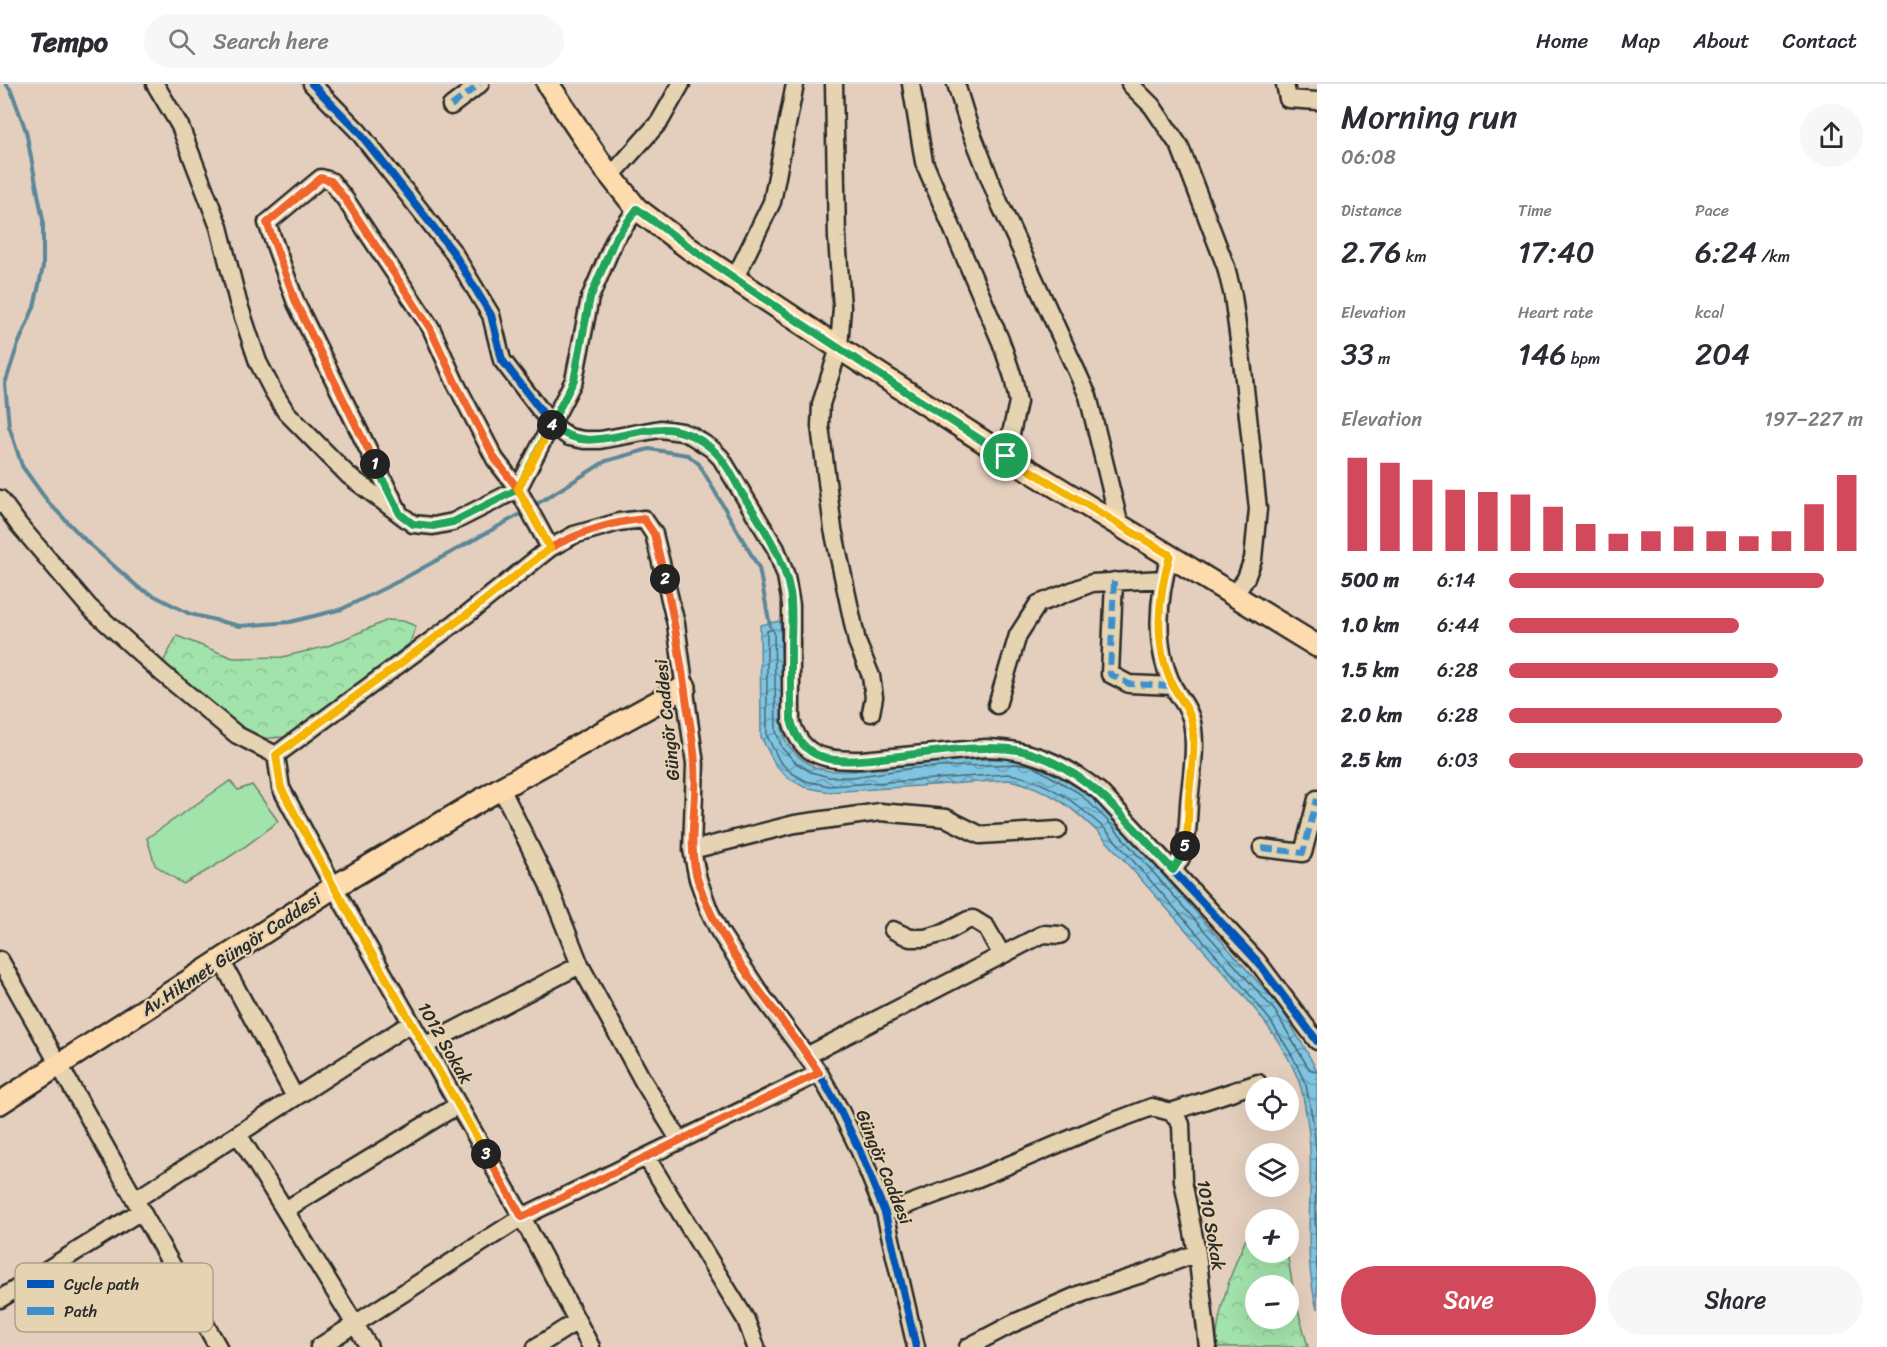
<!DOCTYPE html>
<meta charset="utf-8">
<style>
body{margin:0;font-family:Sriracha,sans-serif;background:#f7f7f7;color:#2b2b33;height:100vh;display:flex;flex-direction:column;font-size:22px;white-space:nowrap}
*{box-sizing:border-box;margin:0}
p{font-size:20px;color:#7c7c81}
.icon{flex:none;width:33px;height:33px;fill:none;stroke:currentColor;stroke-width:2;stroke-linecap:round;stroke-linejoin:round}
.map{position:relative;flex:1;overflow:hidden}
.details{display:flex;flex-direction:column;background:#fff;width:570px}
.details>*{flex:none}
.fabs{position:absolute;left:1245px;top:993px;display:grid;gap:12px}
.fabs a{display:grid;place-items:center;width:54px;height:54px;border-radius:50%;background:#fff;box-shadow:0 6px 24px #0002;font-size:30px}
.pin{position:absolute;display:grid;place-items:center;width:51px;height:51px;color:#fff;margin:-26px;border:3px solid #fff;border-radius:50%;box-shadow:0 2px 6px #0007}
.km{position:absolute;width:30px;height:30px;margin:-15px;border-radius:50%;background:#222;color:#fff;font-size:16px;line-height:30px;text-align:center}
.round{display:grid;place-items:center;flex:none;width:63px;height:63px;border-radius:32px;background:#f7f7f7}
.headline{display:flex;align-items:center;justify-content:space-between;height:102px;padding:0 24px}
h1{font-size:33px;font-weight:600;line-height:45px}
.figures{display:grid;grid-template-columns:repeat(3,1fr);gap:9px;height:102px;padding:6px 24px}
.figures div{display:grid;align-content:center}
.figures b{font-size:30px;font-weight:600}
.figures small{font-size:16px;font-weight:400}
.figures p{font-size:16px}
.chart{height:168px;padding:12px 24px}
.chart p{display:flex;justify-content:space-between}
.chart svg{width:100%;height:108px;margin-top:6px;stroke:#d1495b;stroke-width:6}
.cta{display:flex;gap:12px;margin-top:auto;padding:12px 24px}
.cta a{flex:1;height:69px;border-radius:36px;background:#d1495b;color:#fff;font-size:24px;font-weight:600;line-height:69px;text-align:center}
.cta a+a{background:#f7f7f7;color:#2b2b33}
ul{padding:0 24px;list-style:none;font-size:20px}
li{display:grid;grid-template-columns:96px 72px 1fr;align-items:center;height:45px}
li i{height:15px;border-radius:8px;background:#d1495b}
header{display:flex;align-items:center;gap:36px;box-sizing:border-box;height:84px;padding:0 30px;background:#fff;border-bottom:2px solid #e1e1e2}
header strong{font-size:28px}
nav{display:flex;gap:33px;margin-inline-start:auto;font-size:21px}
.search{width:420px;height:54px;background:#f7f7f7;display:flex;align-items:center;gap:15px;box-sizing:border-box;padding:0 21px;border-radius:33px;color:#7c7c81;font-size:22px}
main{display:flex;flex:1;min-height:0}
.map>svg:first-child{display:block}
</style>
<header>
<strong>Tempo</strong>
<div class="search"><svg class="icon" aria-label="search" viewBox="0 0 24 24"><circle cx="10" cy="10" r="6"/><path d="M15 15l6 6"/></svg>Search here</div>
<nav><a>Home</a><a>Map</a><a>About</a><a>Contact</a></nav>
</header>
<main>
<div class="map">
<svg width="1317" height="1263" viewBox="0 0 1317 1263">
<defs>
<pattern id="forest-crowns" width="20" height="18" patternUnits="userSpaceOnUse" patternTransform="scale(1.5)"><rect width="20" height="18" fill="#a2e2ab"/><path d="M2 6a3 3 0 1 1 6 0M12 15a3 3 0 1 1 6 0" fill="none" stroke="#8cc293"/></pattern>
<pattern id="water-waves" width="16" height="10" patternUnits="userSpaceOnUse" patternTransform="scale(1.5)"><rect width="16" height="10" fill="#7fc4e0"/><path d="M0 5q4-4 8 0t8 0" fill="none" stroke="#689fb6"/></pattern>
</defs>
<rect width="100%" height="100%" fill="#e4cfbe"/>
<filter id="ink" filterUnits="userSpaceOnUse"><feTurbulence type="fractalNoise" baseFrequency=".0167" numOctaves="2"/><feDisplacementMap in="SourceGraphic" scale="12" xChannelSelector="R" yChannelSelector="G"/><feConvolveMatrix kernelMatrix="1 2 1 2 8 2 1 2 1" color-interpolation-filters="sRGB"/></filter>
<g filter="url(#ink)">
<!-- forest -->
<path fill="url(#forest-crowns)" stroke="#66866b" stroke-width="1.5" fill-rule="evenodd" d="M388 536 403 537 416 542 410 559 287 653 254 655 160 584 177 552 233 574 282 573 328 562Z
M1255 1152 1256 1168 1287 1169 1295 1215 1308 1263H1216C1217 1229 1231 1186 1246 1155ZM1256 1202H1288V1234H1256Z"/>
<!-- pitch -->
<path fill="#a2e2ab" stroke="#66866b" stroke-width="1.5" d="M230 697 238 706 252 701 278 737C249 762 217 782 183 800L155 781 147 754Z"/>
<!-- water -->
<path fill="url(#water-waves)" stroke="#5d8798" stroke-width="1.5" d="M780 537 782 580V645L787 660 800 674 814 683 830 687H853L914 678 1018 674 1055 687 1083 704 1111 732 1280 923 1305 964 1317 987V1225C1300 1163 1317 1098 1307 1035 1305 1025 1304 1014 1301 1004 1286 953 1227 892 1192 853 1162 819 1132 785 1101 751 1073 724 1048 703 1008 696L829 708 804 703 788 694 776 682 761 653 760 541Z"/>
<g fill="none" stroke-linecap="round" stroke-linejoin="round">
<!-- shore -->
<path stroke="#4d6873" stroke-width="1.5" d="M1317 988 1309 985 1275 927 1107 736 1079 709 1031 681 1018 680 914 684 853 693H829L811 688 796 679 782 664 776 647 774 548 772 545 767 547V652L780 678 792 689 806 697 829 702 1008 690C1049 696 1076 719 1106 746L1236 894 1270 936 1293 973 1306 1001 1313 1037 1317 1075 1315 1127 1317 1185"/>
<!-- stream -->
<path stroke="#5d8798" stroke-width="4" d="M6 0 11 6 26 47 43 136V183L34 223 17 263 5 300 9 342 22 382 48 418 88 459 139 504 190 530 240 542 290 538 342 525 399 497 526 427
M532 423 606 377 649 365 688 371 699 380 759 484 770 542"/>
<!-- minor casing -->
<g stroke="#2b2b2b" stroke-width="21">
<path id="minor" d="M155 0 180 42 219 143 238 218 258 278 273 307 286 328 348 391 413 440 433 442 453 438 518 405 574 296 590 214 615 155 637 125
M312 0 358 47 453 168 491 231 502 276 551 340 569 353 584 356H600L660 345 682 348 692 352 712 365 721 374 776 465 786 492 791 521V636C801 675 828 676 862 676L986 664C1031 665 1063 679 1099 707L1257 877 1317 957
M834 0 837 154 842 223 839 264 821 320 820 342 833 445 857 558 871 592 874 613 871 629
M911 0 924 78 1001 258 1013 293 1018 318 1006 372
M956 0 969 42 999 118 1088 312 1120 442
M1130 0 1152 22 1180 63 1226 183 1233 212 1243 286 1258 425 1253 475 1246 494 1235 511
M1285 0 1288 15 1317 17
M451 22 480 0
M611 92 660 37 681 0
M735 194 772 118 795 0
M0 415 19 441 89 523 162 589 237 651 276 671
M398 426 296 219 267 139 321 94 331 97 345 115 431 244 455 298 495 375 518 405 550 464
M1170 471C1158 512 1153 562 1173 602 1179 614 1189 623 1192 638 1197 664 1191 694 1189 720 1188 735 1188 751 1184 766 1182 773 1178 780 1173 786
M1114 497 1110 590 1129 600 1173 602
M997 621 1018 551 1038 520 1092 499 1163 495
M276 671 470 528 550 464 574 451 619 438 644 435 654 450 676 540 695 680 692 766 698 795 709 826 719 847 762 912 819 989 841 1028 859 1065 885 1129 916 1263
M276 671 281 704 334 803 522 1133 591 1263
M501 704 548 800 580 881 643 997 680 1057
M1262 764 1303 769 1317 715
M692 766 795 740 880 728 946 734 980 751 1058 746
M893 846 910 854H925L944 849 968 836 973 835 986 843 1002 871
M0 876 218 1263
M221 876 295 1013
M424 962 580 881
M808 971 1039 852 1044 850 1060 851
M1171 1028 1181 1040 1183 1097 1197 1169 1208 1263
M238 1050 369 1263
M647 1074 746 1236 756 1263
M135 1116 411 939
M285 1126 458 1021
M885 1129 971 1097 1096 1044 1152 1023 1171 1028 1258 999
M0 1215 141 1127
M319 1263 522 1133 819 989
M536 1263 577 1237
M968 1263 1014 1239 1083 1209 1142 1190 1197 1169"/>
</g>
<!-- major casing -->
<g stroke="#2b2b2b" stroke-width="26">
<path id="major" d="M548 0 602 81 637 125 690 165 839 264 1006 372 1317 562
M0 1019 334 803 501 704 685 603"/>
</g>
<!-- minor -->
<use href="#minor" stroke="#e6d3b1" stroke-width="16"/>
<!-- major -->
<use href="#major" stroke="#fedbac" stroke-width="21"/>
<!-- quiet -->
<path stroke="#3b90cd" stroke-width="6" stroke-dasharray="12 6" stroke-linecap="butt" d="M451 22 480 0
M1114 497 1110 590 1129 600 1173 602
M1262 764 1303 769 1317 715"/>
<!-- cycleway casing -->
<g stroke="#e6d3b1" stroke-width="11">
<path id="cycleway" d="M312 0 358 47 453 168 491 231 502 276 551 340 569 353 584 356H600L660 345 682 348 692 352 712 365 721 374 776 465 786 492 791 521V636C801 675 828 676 862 676L986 664C1031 665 1063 679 1099 707L1257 877 1317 957
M276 671 470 528 550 464 574 451 619 438 644 435 654 450 676 540 695 680 692 766 698 795 709 826 719 847 762 912 819 989 841 1028 859 1065 885 1129 916 1263"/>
</g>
<!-- cycleway -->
<use href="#cycleway" stroke="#0057b8" stroke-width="8"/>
</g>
</g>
<g fill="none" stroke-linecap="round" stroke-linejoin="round" filter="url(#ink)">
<!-- split-1 casing -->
<g stroke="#fff" stroke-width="12">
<path id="split-1" d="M375 380 400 430 413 440 433 442 453 438 518 405 574 296 590 214 615 155 637 125C756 213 882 292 1006 372"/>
</g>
<!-- split-2 casing -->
<g stroke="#fff" stroke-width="12">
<path id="split-2" d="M375 380 296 219 267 139 321 94 331 97 345 115 430 244 455 298 495 375 518 405 550 464C580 448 610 438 644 435L654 450 665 495"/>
</g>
<!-- split-3 casing -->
<g stroke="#fff" stroke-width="12">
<path id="split-3" d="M486 1070 522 1133 819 989C778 925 722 871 698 797 686 759 698 719 695 680 694 660 690 640 687 621 681 578 675 537 665 495"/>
</g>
<!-- split-4 casing -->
<g stroke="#fff" stroke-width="12">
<path id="split-4" d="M486 1070 334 803 281 704 276 671 470 528 550 464 518 405 552 341"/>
</g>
<!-- split-5 casing -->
<g stroke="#fff" stroke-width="12">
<path id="split-5" d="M552 341C585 371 623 346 661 345 679 344 698 353 711 364 724 375 732 391 740 406 760 438 783 470 790 508 793 526 791 545 791 563 791 588 791 612 791 636 795 653 805 667 822 673 839 679 862 676 881 674 922 670 991 657 1030 669 1091 687 1131 742 1173 786L1180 775 1185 762"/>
</g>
<!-- split-6 casing -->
<g stroke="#fff" stroke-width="12">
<path id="split-6" d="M1006 372 1170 471C1158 512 1153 562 1173 602 1180 615 1189 624 1192 638 1196 662 1191 688 1189 712 1188 728 1189 746 1185 762"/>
</g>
<!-- split-1 -->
<use href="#split-1" stroke="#22a559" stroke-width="8"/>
<!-- split-2 -->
<use href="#split-2" stroke="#f0652b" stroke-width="8"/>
<!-- split-3 -->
<use href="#split-3" stroke="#f0652b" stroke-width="8"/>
<!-- split-4 -->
<use href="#split-4" stroke="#f5b400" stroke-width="8"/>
<!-- split-5 -->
<use href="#split-5" stroke="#22a559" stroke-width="8"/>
<!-- split-6 -->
<use href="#split-6" stroke="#f5b400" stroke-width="8"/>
</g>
<g text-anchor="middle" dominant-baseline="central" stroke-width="4.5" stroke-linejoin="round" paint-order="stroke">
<!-- street labels -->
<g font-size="18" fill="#2b2b2b" stroke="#e6d3b1">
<text transform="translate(667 636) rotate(-96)">Güngör Caddesi</text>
<text transform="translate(231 870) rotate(-33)">Av.Hikmet Güngör Caddesi</text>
<text transform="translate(445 959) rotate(60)">1012 Sokak</text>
<text transform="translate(884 1083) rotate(68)">Güngör Caddesi</text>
<text transform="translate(1211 1141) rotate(80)">1010 Sokak</text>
</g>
</g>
<!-- legend -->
<rect x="15" y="1179" width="198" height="69" rx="9" fill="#e6d3b1" stroke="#aea189" stroke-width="1.5"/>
<rect x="27" y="1196" width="27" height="8" fill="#0057b8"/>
<rect x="27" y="1223" width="27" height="8" fill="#3b90cd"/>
<g font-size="16" fill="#2b2b2b">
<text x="64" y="1206">Cycle path</text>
<text x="64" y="1233">Path</text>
</g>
</svg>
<div class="fabs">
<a><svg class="icon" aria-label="locate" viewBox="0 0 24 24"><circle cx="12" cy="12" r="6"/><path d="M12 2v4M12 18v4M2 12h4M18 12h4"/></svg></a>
<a><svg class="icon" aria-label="layers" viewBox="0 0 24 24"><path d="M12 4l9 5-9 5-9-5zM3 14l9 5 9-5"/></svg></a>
<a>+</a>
<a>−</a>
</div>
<div class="pin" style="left:1006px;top:372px;background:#1e9e55"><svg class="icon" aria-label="arrive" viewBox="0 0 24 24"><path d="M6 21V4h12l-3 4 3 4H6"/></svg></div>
<b class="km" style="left:375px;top:380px">1</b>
<b class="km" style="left:665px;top:495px">2</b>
<b class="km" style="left:486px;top:1070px">3</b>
<b class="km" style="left:552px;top:341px">4</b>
<b class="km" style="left:1185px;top:762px">5</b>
</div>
<section class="details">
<div class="headline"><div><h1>Morning run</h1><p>06:08</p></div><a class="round"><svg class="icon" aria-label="share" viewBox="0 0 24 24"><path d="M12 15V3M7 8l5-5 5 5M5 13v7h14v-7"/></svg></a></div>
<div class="figures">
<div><p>Distance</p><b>2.76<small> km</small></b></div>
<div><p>Time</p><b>17:40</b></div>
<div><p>Pace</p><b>6:24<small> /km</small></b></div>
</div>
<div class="figures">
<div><p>Elevation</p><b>33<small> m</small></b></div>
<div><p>Heart rate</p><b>146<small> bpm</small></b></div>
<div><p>kcal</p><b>204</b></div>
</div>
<div class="chart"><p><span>Elevation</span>197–227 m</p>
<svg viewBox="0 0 160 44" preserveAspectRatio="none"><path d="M5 44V6M15 44V8M25 44V15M35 44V19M45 44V20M55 44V21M65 44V26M75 44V33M85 44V37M95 44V36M105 44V34M115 44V36M125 44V38M135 44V36M145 44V25M155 44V13"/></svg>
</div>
<ul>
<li><b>500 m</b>6:14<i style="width:89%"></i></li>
<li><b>1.0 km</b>6:44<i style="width:65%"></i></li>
<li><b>1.5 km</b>6:28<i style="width:76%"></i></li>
<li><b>2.0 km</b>6:28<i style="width:77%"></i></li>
<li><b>2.5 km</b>6:03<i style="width:100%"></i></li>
</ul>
<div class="cta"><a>Save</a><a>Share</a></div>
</section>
</main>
